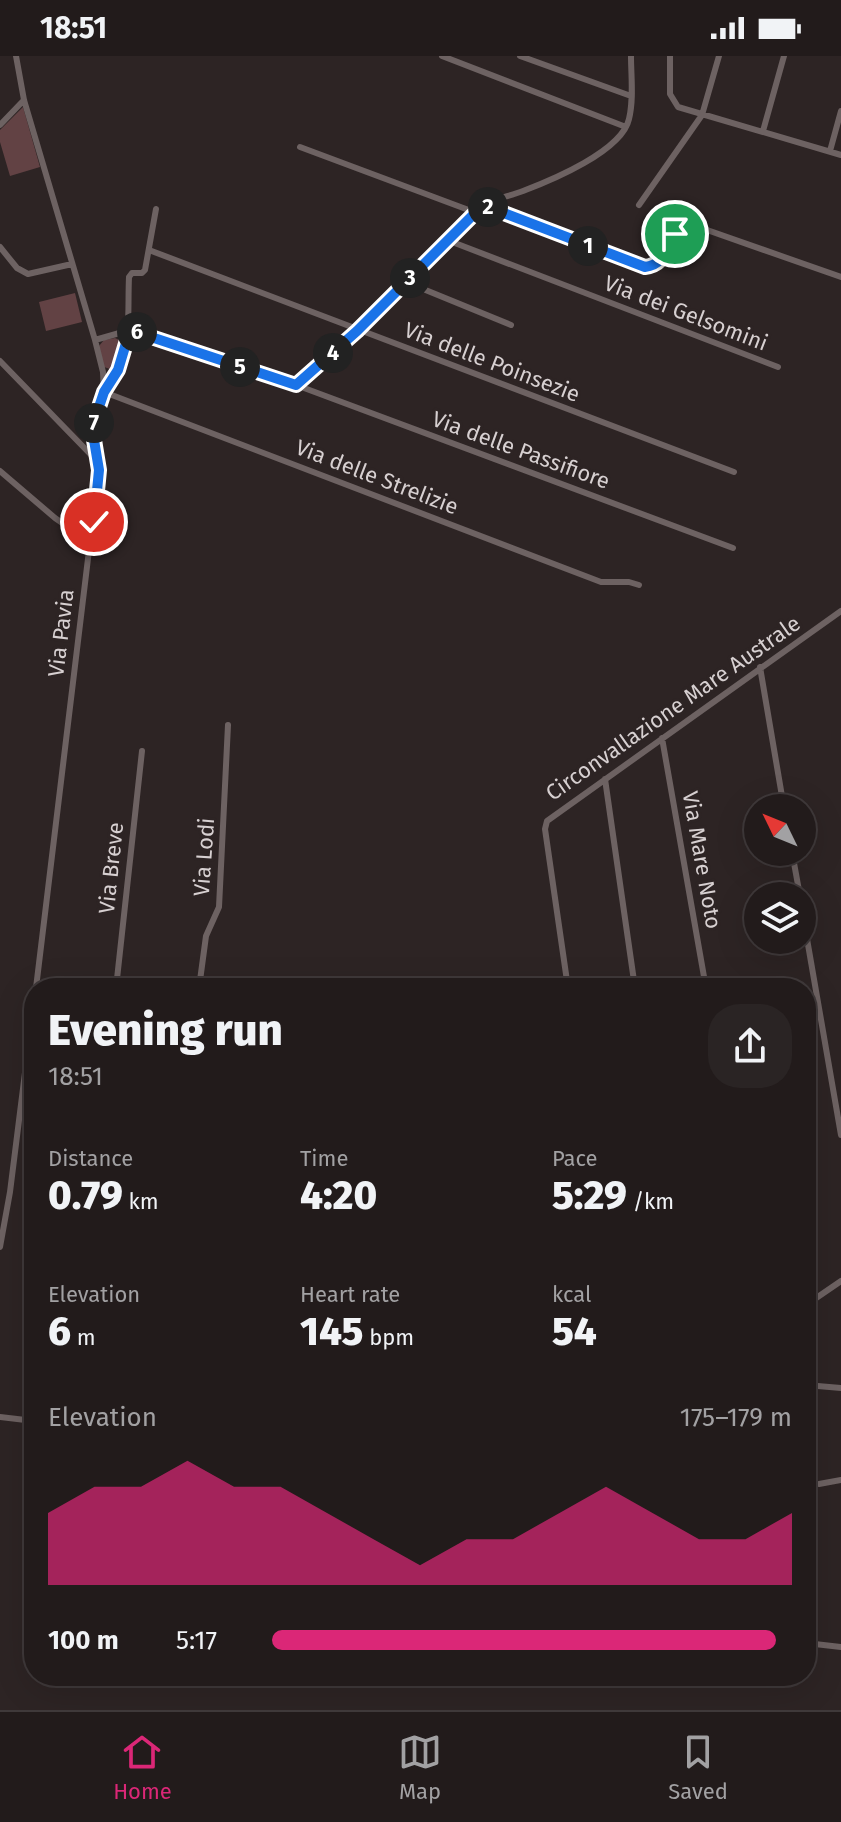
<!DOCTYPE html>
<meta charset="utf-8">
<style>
body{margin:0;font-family:"Fira Sans",sans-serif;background:#2a2424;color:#f1f3f6;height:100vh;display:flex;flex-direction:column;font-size:30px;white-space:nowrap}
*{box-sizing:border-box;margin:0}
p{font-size:26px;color:#a2a1a3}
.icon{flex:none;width:44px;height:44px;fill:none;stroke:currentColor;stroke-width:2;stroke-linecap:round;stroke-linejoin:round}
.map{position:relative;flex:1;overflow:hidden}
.side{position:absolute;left:24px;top:922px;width:792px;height:708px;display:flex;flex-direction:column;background:#221b1b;border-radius:32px;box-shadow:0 8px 32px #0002,0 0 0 2px #3f393a}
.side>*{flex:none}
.needle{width:52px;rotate:313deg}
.controls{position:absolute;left:744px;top:738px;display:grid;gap:16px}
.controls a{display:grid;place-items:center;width:72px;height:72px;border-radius:50%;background:#221b1b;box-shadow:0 8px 32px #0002,0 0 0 2px #3f393a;font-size:40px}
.pin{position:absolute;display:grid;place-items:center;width:68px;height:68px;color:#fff;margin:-34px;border:4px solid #fff;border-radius:50%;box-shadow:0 2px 8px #0007}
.km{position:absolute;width:40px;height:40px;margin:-20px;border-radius:50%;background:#222;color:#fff;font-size:22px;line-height:40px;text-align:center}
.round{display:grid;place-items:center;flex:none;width:84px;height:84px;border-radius:32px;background:#2a2424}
.head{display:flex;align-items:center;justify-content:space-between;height:136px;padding:0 24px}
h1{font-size:44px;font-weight:800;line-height:60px}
.figures{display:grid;grid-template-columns:repeat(3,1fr);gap:12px;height:136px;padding:8px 24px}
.figures div{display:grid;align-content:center}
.figures b{font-size:40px;font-weight:800}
.figures small{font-size:22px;font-weight:400}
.figures p{font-size:22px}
.chart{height:224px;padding:16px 24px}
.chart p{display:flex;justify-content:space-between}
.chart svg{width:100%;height:144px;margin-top:8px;fill:#db2777;opacity:.7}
ul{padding:0 24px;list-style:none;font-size:26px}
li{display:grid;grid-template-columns:128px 96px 1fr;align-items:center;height:60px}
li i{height:20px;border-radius:10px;background:#db2777}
.status{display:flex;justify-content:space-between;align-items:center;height:56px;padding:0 40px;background:#221b1b;direction:ltr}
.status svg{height:22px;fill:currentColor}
.tab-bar{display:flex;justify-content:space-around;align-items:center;height:112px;border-top:2px solid #3f393a;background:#221b1b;font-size:22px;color:#a2a1a3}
.tab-bar a{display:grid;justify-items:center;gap:4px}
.tab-bar .selected{color:#db2777}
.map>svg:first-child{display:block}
</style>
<div class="status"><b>18:51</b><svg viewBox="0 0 49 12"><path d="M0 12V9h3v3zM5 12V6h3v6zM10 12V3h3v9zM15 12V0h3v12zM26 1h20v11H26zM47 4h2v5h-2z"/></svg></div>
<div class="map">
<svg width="841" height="1654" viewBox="0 0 841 1654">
<rect width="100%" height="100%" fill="#2d2424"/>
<!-- green -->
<path fill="#624244" d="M23 51 40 111 10 120 0 86V74Z
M75 237 82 266 46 275 39 246Z
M115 282 119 284 122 292 116 309 110 313 104 311 99 290 104 284Z"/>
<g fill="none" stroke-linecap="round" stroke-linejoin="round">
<!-- street -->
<path stroke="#6d6262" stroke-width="6" d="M16 0 24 44 95 284 103 316 104 336 92 372 99 418 96 457 90 486 36 932
M442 0 626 71
M520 0 631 40
M670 0V38L678 51 841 99
M0 69 24 44
M763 75 784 0
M300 91 474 156
M830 95 841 55
M483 149 643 211C671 212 665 174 690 168L841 221
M639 149 702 59 719 0
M447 184 778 311
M0 191 17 212 28 218 72 208
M149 194 734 416
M406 226 511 269
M130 274 296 329 406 226 477 153C491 143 508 141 523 135 552 124 622 95 629 63 634 43 631 20 631 0
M95 284 130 274
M0 305 96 404
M296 329 733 492
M104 336 601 526H629L639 529
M104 336C134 296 127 267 129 221L132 217H142L145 214 156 153
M0 415 55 462 90 486
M760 611 784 752
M662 682 706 932
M605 723 635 932
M792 796 800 840
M802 854 841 1079
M116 932 142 695
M199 932 206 880 219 851 228 669
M568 932 545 773 547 765 841 555
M0 1191 10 1136 34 945
M806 1249 841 1225
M806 1329 841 1332
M0 1361 34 1365
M819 1428 841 1424
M806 1587 841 1591"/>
</g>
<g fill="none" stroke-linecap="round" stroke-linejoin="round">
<!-- route casing -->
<g stroke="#fff" stroke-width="16">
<path id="route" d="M94 466 99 414 92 372 104 336 118 314 130 274 296 329 357 275 483 149 645 211C664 209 666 193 675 178"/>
</g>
<!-- route -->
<use href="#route" stroke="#1a73e8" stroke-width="10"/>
</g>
<g text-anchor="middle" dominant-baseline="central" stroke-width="6" stroke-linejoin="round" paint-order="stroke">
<!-- street labels -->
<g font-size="22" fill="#d7d0d1" stroke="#2d2424">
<text transform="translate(686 257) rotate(21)">Via dei Gelsomini</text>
<text transform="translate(492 306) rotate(21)">Via delle Poinsezie</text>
<text transform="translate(521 394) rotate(20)">Via delle Passifiore</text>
<text transform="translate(377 421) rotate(21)">Via delle Strelizie</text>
<text transform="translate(61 577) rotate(-83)">Via Pavia</text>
<text transform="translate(673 652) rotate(-35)">Circonvallazione Mare Australe</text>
<text transform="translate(204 801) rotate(-86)">Via Lodi</text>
<text transform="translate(702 804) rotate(80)">Via Mare Noto</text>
<text transform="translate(111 812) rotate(-84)">Via Breve</text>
</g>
</g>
</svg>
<div class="controls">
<a><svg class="needle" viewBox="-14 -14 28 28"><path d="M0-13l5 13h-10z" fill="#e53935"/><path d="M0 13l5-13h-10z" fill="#a2a1a3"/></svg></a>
<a><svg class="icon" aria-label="layers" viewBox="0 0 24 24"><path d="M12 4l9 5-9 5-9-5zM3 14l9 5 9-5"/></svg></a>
</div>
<div class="pin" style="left:675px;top:178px;background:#1e9e55"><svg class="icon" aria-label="arrive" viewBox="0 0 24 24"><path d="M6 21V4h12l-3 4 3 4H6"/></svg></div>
<div class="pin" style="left:94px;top:466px;background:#d93025"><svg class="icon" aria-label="check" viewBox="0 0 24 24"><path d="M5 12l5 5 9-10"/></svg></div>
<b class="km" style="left:588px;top:190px">1</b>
<b class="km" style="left:488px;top:151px">2</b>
<b class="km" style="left:410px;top:222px">3</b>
<b class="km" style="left:333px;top:297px">4</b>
<b class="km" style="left:240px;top:311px">5</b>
<b class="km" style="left:137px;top:276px">6</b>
<b class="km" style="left:94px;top:367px">7</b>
<section class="side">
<div class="head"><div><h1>Evening run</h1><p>18:51</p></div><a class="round"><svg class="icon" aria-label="share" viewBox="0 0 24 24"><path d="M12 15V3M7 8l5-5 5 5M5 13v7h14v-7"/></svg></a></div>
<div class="figures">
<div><p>Distance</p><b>0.79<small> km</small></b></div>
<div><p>Time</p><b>4:20</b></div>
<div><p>Pace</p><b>5:29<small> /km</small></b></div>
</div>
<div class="figures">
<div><p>Elevation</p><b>6<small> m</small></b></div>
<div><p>Heart rate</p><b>145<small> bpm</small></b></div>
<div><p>kcal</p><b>54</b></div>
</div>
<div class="chart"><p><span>Elevation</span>175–179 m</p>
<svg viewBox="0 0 160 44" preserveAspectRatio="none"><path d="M0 44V22L10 14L20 14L30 6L40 14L50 14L60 22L70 30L80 38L90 30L100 30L110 22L120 14L130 22L140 30L150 30L160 22V44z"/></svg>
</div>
<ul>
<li><b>100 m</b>5:17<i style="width:97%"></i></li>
</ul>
</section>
</div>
<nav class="tab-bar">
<a class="selected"><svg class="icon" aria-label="home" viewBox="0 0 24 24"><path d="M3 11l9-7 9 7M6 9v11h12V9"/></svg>Home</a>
<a><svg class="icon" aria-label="map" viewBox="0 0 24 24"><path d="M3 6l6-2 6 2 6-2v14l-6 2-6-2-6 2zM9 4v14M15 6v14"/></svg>Map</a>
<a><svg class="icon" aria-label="saved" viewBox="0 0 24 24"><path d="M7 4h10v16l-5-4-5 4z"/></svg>Saved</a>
</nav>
